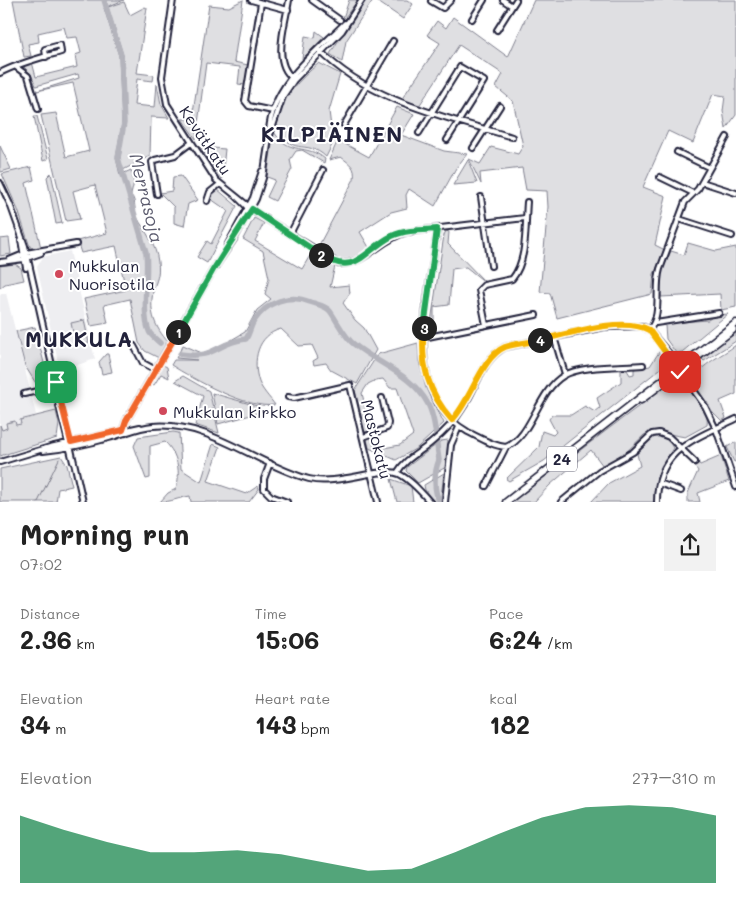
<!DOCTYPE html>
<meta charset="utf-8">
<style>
body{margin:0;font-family:Mali,sans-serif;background:#f2f2f2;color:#222;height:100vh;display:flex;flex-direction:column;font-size:19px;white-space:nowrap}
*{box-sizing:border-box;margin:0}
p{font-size:16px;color:#767676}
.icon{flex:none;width:28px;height:28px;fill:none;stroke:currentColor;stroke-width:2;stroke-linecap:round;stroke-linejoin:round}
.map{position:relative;height:502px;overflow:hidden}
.sheet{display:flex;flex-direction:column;background:#fff;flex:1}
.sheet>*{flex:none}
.pin{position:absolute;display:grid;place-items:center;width:42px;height:42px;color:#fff;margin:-21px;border-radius:10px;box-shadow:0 2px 8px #0006}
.km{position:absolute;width:25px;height:25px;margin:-12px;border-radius:50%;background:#222;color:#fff;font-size:14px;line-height:25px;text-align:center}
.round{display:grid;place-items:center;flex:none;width:52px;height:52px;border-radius:0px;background:#f2f2f2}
.head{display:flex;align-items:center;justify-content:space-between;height:85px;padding:0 20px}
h1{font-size:28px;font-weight:800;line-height:38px}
.stats{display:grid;grid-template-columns:repeat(3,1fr);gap:8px;height:85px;padding:5px 20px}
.stats div{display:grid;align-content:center}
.stats b{font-size:25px;font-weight:800}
.stats small{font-size:14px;font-weight:400}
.stats p{font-size:14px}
.chart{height:140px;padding:10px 20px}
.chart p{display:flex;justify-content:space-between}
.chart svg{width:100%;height:90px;margin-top:5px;fill:#0b8043;opacity:.7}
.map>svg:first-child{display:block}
</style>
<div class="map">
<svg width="736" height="502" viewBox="0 0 736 502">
<rect width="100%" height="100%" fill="#fff"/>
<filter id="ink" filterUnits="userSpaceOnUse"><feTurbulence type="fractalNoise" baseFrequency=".02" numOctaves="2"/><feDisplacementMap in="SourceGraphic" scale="10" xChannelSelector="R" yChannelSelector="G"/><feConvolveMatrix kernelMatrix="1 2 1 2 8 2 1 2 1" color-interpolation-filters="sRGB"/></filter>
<g filter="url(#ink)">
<!-- built -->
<path fill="#eeeef1" d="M70 251 95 359 60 371 37 267 43 257Z
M6 293 36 415 20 420 21 424 7 428 0 436V294Z"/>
<!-- green -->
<path fill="#dfdfe2" stroke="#80808e" d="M13 0H124L104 8 119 56 122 123 116 158 120 175 131 170 134 182 131 195C137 202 133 209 137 217 145 232 156 244 158 262 160 276 156 280 153 292 149 313 155 327 168 342L159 358 145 351 139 343 130 299 104 305 108 323 91 326 84 299 126 290 116 246 81 253 77 241 107 233 95 185 73 191 80 219 66 221 41 115 56 113 66 157 89 151 73 83 37 91 79 78 78 74 36 86 31 74 23 66 32 62 36 77 77 67 75 55 81 53 77 37 67 38 64 27 38 33 39 42 28 44 31 56 24 57Z
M243 0 234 62 248 65 245 85 238 84 240 67 206 63 196 139 182 119H192L209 5 229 7Z
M349 0H358L342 21Z
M364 0H373L346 41 342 62 330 54Z
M375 0H407L413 4 403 19Z
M534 0H736V115L726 129 723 111 725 96 713 94 693 143 668 131 643 187 666 196 655 245 665 250 654 274 652 294 557 318 550 293 540 292 548 207 547 191 526 190 522 168 480 173 481 184 469 159 480 164 491 147 518 154 523 146 513 101 496 87 503 74 459 45 419 106 401 100 440 43 427 35 437 21 446 28 453 17 508 57Z
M124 2 130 15 145 7 147 8 137 73 154 75 153 81 137 79 134 105 155 107 157 84 161 104 169 118 151 117 150 156 123 170 120 158 125 123 123 55 108 7Z
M316 31 324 37 302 59 305 36 315 38Z
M319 63 340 74 329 111 332 135 336 137 326 157C305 137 291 160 276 123 283 96 298 81 319 63Z
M397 107 414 114 401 135 444 151 467 154 456 168 435 206 409 189 406 195 407 208 391 212 360 232 370 249C347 267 338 261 314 248L319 245 354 179C356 167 350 164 341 157L329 160 338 140 369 157Z
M34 116H37L48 159 43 161Z
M274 132C290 156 306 143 325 159L324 163 302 150 296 151 290 160 292 169 275 201 267 197 275 180 267 177Z
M0 146 11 169 1 172 0 170Z
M200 147 225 149 222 179Z
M468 160 477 183 453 185Z
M31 167 34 180 26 183 41 248H31L29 244 18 210 2 174Z
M51 173 62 223 56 224 47 177Z
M181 176 198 200 188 204 184 226 174 223V207L160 193 172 191 173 177Z
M217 189 237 206 207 263 197 257 207 241 211 244 228 211 211 199 210 196Z
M254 218 264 223 255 241 302 269 312 252 335 266 330 287 349 285 350 293 343 303 355 320 364 328 376 350 357 384 331 370 326 363 314 365 313 361 318 358 312 345 299 346 281 329C257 335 252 361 259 382 262 390 270 398 275 405 249 410 193 379 171 365L174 360H197L176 358 183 345 202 353 219 347 245 332 257 310 271 299 265 294 269 278 263 251 243 239Z
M446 231 449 232 448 244 486 283 466 267 452 269 449 305 434 307V334L429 335 444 235Z
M9 238 11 254 0 256V239Z
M688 243 716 251 736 247V307L721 310 720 294 661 297V273L671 251 684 255Z
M15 264 21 268 24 280 5 284 0 288V266Z
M728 314 682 352 676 353 666 339 665 326 668 323 708 320 715 315Z
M84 320 89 343 76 346 71 323Z
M35 327 49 383 37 385 25 366 16 331Z
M736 330V341L704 361 702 359 705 355Z
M418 343 419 361 426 388 444 423 417 448 396 460 369 448 367 439 372 436 374 446 378 449 400 445 413 435 397 388H390L383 379 376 380 368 384 362 393 371 432H364L355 390 378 354Z
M736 345V394L720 401 726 418 722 421 712 411 692 380C702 364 721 356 736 345Z
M661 349 667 361 665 365 544 461 509 481 506 479 539 447 542 431 553 435 556 432 549 419 552 415H571L585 406 595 412 600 408 597 398 621 382V369L627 370 630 375 634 374V369L650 366Z
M106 354H108L112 372 102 374 99 362Z
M161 364 167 367 169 378 161 374 154 385 151 383Z
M183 376 209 391 219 433 195 425 203 396 175 381Z
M678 379C691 388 710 407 707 425L685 437 653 431 644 435 621 457 603 466 591 450 550 485 534 502H511L671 382Z
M212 393 257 406 258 413 218 424Z
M56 411 59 424 57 438 0 456V425L2 430 7 428 6 423 15 421 16 425 21 424 20 420Z
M173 432 179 433 181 469 201 482 213 444 220 447 208 481 246 494 258 486 259 489 249 502H191L190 496C178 498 171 502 160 502L168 493 176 489C181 473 178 454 165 442L150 446V478L146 479 134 446 138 437Z
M659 436 668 439 673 448C662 466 655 480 655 502H591L609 483 640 466 637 454 652 438Z
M448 440 446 467 418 483 406 471 407 467 441 441Z
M736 442V461L734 462 727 447Z
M61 456 67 465 72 486 58 489 56 502H0V469Z
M721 456 729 481 698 493 700 502H688V493L698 471 693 464 697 461 700 465Z
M444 473 441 497 443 502H434L425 490 424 485Z
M391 479 411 486 413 502H397Z"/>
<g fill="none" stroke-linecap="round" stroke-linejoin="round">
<!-- stream -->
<path stroke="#7a7a88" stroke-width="1" d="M38 502 59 459"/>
<!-- river -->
<path stroke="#b4b4bc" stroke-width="5.5" d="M104 0 121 55 124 123 118 158 146 253C149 274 141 313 149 331 150 335 156 339 160 343
M180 354C216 360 216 342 246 339 250 333 250 327 254 321 267 302 289 293 310 302 316 304 326 306 330 311 338 322 344 337 355 345 378 364 413 375 428 404 436 420 436 442 439 460 434 472 433 491 440 502"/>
<!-- minor casing -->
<g stroke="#22223b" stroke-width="8">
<path id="minor" d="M173 0 162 77 167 104 216 180 252 209
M251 0 288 10
M289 0C286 22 271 63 293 78
M312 0 340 20
M503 0 512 6
M431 1 443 8 451 0
M261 3 245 101 249 106 273 111
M472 19 484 0
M497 30 516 0
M319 50C371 102 443 116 512 137
M16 67 28 76 38 109
M0 73C19 63 40 58 61 52L60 45 45 49 46 57
M344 125 393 41
M269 131C272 84 314 54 345 23
M419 133 460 67 484 81 447 140
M473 148 500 106
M677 152 708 167
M660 177 693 193
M702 182 736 193
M0 183 10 204 25 246 83 502
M157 194 152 162 155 160 175 155 191 143
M481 197 491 266
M238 198 247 207 339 264C367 264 379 240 407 232L525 218
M207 201 210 192 220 184
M679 219 732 236
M437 229C432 293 396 391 468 432 480 438 493 446 506 447 531 438 538 391 563 376 580 365 622 367 643 365
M290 234 323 170
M21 240 26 268
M227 246 253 198 262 171
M9 260 26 253 76 244
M0 262 24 259 41 253
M656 323 719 313
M486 325 479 290 484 285 512 279C528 260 525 225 527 202
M649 330C663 315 654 289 660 269L685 202 698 189 727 137
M554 337 565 374
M423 338 536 315
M134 346 143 363 156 370
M669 355 688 382
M695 392 705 406 716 429 736 487
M24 394 57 387
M288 397 294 398 350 385 378 502
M58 401 73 462
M126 433 123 430 126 421 213 270 234 239 256 199 263 178 269 138 283 96 294 80 342 31 362 0
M363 437 387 428 388 423 382 398
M43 451C65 449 88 444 109 438 124 434 138 427 153 426 210 421 257 465 309 479 337 486 381 466 399 474 411 480 421 492 430 502
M0 462 50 447 140 427
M270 463 264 479V489L271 496 287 502
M397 473C405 459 419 453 431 443 442 434 455 421 462 409 477 388 481 360 505 347L604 327 642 326 649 330 678 364 695 392
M659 483 681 491
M486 486 506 447
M445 502 451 445 459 427
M561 502 599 471 633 452 652 434 659 433 669 437 695 462
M657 502C657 449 695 439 736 419"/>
</g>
<!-- highway casing -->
<g stroke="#22223b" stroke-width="9">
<path id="highway" d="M641 400 733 330
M506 502 736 323"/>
</g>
<!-- minor -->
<use href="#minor" stroke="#fff" stroke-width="4"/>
<!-- highway -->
<use href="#highway" stroke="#fff" stroke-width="5.5"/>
</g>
</g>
<g fill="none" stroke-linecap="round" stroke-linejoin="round" filter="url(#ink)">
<!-- split-1 casing -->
<g stroke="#fff" stroke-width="10">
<path id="split-1" d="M56 382 71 442 123 430 126 421 178 332"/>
</g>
<!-- split-2 casing -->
<g stroke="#fff" stroke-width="10">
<path id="split-2" d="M178 332 213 270 252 209 321 255"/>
</g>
<!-- split-3 casing -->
<g stroke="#fff" stroke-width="10">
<path id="split-3" d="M321 255C356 278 364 250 392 236 405 230 422 230 437 229L424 328"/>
</g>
<!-- split-4 casing -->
<g stroke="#fff" stroke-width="10">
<path id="split-4" d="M424 328C420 364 428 393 452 420 471 401 481 357 505 347 516 343 529 343 540 340"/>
</g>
<!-- split-5 casing -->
<g stroke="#fff" stroke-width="10">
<path id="split-5" d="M540 340C569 334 622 316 649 330L680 372"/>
</g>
<!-- split-1 -->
<use href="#split-1" stroke="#f0652b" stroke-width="6"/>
<!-- split-2 -->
<use href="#split-2" stroke="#22a559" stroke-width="6"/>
<!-- split-3 -->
<use href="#split-3" stroke="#22a559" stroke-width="6"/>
<!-- split-4 -->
<use href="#split-4" stroke="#f5b400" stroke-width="6"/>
<!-- split-5 -->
<use href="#split-5" stroke="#f5b400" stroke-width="6"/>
</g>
<!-- markers -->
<g fill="#d1495b" stroke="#fff" stroke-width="2">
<circle cx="59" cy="274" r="5"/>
<circle cx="163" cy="411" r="5"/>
</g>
<g text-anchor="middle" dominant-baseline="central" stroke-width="4" stroke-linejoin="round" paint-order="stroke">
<!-- shield labels -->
<rect fill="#fff" stroke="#646476" stroke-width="1" x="547" y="446.5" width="30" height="25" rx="4"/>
<g font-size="15" font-weight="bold" fill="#22223b">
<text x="562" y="459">24</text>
</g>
<!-- street labels -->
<g font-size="16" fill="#22223b" stroke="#fff">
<text transform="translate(206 140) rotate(56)">Kevätkatu</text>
<text transform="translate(377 439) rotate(76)">Mastokatu</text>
</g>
<!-- poi labels -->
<g font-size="16" fill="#22223b" stroke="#fff" text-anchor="start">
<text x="69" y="265">Mukkulan<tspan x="69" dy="18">Nuorisotila</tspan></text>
<text x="173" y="411">Mukkulan kirkko</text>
</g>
<!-- water labels -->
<g font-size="18" font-style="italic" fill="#5c5c6f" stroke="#fff">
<text transform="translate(147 198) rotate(76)">Merrasoja</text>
</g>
<!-- district labels -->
<g font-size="21" font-weight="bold" letter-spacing="1" fill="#22223b" stroke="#fff">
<text x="332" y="133">KILPIÄINEN</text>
<text x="79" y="338">MUKKULA</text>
</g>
</g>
</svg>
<div class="pin" style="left:56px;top:382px;background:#1e9e55"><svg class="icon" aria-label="arrive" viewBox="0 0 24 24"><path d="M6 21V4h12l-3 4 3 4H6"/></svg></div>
<div class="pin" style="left:680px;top:372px;background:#d93025"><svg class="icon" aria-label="check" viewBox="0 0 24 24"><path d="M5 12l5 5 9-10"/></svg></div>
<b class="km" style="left:178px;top:332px">1</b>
<b class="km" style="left:321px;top:255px">2</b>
<b class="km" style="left:424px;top:328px">3</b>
<b class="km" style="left:540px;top:340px">4</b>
</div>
<section class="sheet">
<div class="head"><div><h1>Morning run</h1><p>07:02</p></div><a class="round"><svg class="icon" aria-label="share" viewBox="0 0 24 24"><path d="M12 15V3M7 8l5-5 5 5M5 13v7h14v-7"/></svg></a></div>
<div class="stats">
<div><p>Distance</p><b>2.36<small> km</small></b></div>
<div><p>Time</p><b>15:06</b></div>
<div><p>Pace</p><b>6:24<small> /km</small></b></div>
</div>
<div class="stats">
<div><p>Elevation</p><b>34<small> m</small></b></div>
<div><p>Heart rate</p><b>143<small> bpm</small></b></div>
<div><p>kcal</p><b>182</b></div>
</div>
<div class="chart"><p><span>Elevation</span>277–310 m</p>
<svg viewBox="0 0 160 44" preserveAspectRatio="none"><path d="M0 44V11L10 18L20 24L30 29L40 29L50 28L60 30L70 34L80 38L90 37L100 29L110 20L120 12L130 7L140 6L150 7L160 11V44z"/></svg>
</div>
</section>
